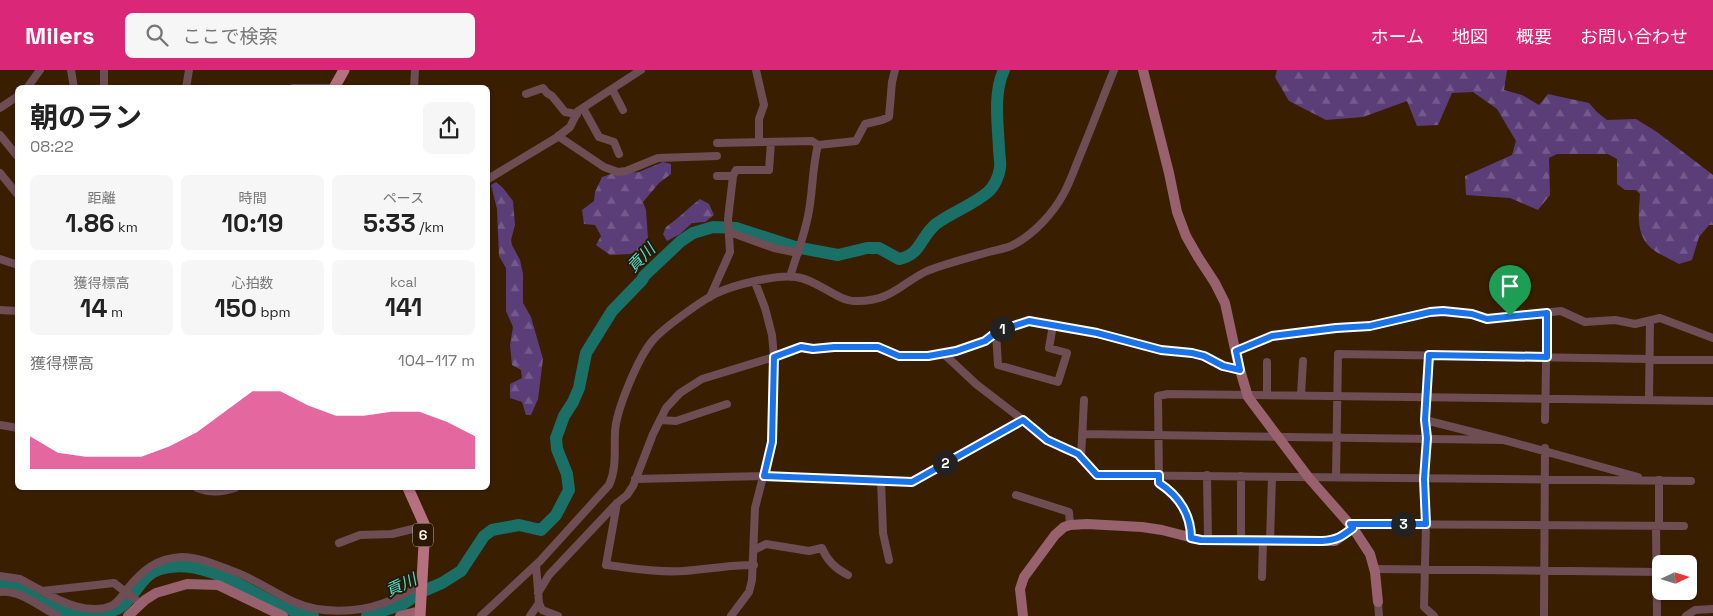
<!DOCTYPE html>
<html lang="ja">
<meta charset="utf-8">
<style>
body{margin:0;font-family:"Space Grotesk","Noto Sans JP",sans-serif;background:#f6f6f6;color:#222;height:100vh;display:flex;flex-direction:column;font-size:19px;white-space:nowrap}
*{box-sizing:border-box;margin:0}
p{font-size:16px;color:#767676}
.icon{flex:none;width:28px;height:28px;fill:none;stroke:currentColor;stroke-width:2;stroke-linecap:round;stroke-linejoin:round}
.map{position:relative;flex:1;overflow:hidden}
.drawer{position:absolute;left:15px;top:15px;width:475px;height:405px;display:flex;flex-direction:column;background:#fff;border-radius:8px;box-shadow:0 1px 4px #0004}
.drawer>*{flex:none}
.needle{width:32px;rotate:86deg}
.controls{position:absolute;left:1652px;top:485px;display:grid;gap:10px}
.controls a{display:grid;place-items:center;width:45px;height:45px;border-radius:8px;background:#fff;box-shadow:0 1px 4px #0004;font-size:25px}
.pin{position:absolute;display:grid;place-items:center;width:42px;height:42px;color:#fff;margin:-51px -21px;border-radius:50% 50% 50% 0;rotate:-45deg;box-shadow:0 0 5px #0007}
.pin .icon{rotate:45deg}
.km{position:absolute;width:25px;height:25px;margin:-12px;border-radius:50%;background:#222;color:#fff;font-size:14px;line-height:25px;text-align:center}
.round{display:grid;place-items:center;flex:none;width:52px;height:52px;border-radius:8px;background:#f6f6f6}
.headline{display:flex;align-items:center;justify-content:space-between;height:85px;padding:0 15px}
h1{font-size:28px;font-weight:700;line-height:38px}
.figures{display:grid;grid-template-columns:repeat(3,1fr);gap:8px;height:85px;padding:5px 15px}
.figures div{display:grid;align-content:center;border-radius:8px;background:#f6f6f6;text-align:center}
.figures b{font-size:25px;font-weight:700}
.figures small{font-size:14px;font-weight:400}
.figures p{font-size:14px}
.chart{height:140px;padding:10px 15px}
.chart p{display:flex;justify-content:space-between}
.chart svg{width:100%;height:90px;margin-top:5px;fill:#db2777;opacity:.7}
header{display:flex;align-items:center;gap:30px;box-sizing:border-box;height:70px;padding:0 25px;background:#db2777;color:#fff}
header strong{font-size:24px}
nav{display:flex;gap:28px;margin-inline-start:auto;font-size:18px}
.search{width:350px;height:45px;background:#f6f6f6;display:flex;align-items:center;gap:12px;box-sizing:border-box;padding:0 18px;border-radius:8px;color:#767676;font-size:19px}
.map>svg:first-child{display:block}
</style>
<header>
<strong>Milers</strong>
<div class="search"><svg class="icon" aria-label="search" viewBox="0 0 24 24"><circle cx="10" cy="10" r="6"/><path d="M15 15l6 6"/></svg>ここで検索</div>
<nav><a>ホーム</a><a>地図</a><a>概要</a><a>お問い合わせ</a></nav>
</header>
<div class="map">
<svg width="1713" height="546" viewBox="0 0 1713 546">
<defs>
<pattern id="forest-firs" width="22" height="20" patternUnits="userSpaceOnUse" patternTransform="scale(1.25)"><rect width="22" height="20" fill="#5b3e78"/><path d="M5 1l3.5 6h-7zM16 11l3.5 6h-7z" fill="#745a8b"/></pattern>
</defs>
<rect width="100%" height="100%" fill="#3a1e00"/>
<!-- forest -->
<path fill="url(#forest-firs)" d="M1277 0H1507L1504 20 1522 25 1539 35 1548 24 1589 33 1597 42 1607 50 1636 49 1657 62 1713 105V155H1709L1699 167 1692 190 1679 194C1670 189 1658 184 1651 178 1635 164 1639 143 1640 124L1636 120H1625L1617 114V89L1608 84H1557L1549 88 1550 125 1538 140 1510 128 1466 125 1465 106 1512 85 1516 71 1497 39 1473 22 1452 23 1438 55 1417 56 1407 31 1363 47 1326 50 1289 31 1275 7Z
M663 92 671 94V104L659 113 643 132 646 140 648 169 642 180 630 184 610 185 596 175 601 166 595 155 584 154 582 140 594 131 595 122 602 107 611 104 639 102Z
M496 112 503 118 513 131 515 155 511 170 512 175 520 190 523 204V233L531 247 543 289 538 329 531 345H526L522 332 510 328V314L522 308 521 300 512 295 510 275 513 257 506 241V198L499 186 497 139 491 115Z
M700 129 709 134 714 145 705 152 692 153 680 164 667 171 663 164 666 157C678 149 688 138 700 129Z"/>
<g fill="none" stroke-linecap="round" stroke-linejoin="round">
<!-- river -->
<path stroke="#1a6f67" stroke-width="12" d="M0 515C17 513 28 524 41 532 54 539 71 543 85 544 96 544 113 543 122 536 136 525 141 505 160 499 199 487 241 516 274 533 286 540 300 542 313 546
M367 546 403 534 419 523 442 513 461 501 484 466 492 460 519 455 541 460 556 445 569 420 567 404 557 379 556 368 564 346 573 332 579 318 586 283 612 241 642 210 644 206 681 171 693 163 713 157 736 158 795 177 838 185 867 178H879L899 189C921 185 920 167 936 154 952 142 973 135 988 122 994 117 999 106 1000 98 1001 92 999 85 999 79 998 54 993 23 1004 0"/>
<!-- street -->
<path stroke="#6f4d54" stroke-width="8" d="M71 0 74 18
M104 0V18
M756 0 764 35 759 49V72
M27 18 40 0
M186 18 189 0
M293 18H329
M414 18 415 0
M612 19 623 40
M526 24 543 18 547 23 552 26 565 42 577 44
M0 38 18 26
M583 38 599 67 614 72 619 84
M0 65 18 87
M558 66 604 97 618 102 626 101 658 88 717 86
M717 73 812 71 818 75 856 71 865 54 882 50 889 47 892 12 895 0
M0 103 18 125
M717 106H733
M488 109 556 68 570 57 578 41 641 0
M730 164H735L774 178 798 183
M0 189 18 195
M790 207C796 186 804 167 808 146 813 122 812 98 818 75
M710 227 730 182 728 149 733 106 736 100H769L771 72
M0 240 18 241
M996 262 998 295 1058 312 1067 283 1049 278 1053 255
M1236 281 1272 266 1336 258 1370 256 1430 242 1443 241 1472 244 1487 249 1561 241 1585 252 1615 250 1635 254 1660 248 1713 268
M943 283 976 314 1023 350 1047 370 1066 380 1078 384 1097 405 1691 411
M1429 285 1425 350 1427 368 1424 409 1426 454 1424 537 1434 546
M1267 292V324
M1301 325 1303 291
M1649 330 1650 251
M660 350 676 351 727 334
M1425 350 1504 370 1638 407
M1545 350 1547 243
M0 355 18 358
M1082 364 1504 370
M1081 388 1084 330
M1207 405 1208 470
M1336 407 1338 284 1713 290
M635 409 764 406 912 412 1023 350
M881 410 883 463 889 490
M197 418C210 423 223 422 235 418
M1016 425 1069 442 1070 455
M617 433 606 495C631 498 658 503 684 501 708 499 730 495 754 495
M1349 454 1684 456
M1656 456 1657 546
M1659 456V410
M1191 468C1191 445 1179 426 1159 413L1158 326 1168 324 1713 331
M1241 470V406
M1270 471 1272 407
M339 473 360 465 392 464 425 456
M754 480 766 474 809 481 822 478C827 491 836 499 848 505
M536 495 539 533 542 540 558 546
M1375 499 1661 502
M0 506 20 509 42 521 114 513 141 534
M1262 507 1263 471
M42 521C60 532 91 546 113 535 119 531 124 524 128 518 143 500 157 488 182 487 198 487 214 494 230 500 254 508 272 522 294 532 320 544 357 543 384 533 397 528 409 521 422 515
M0 522C20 519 41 538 58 546
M538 523 549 505 617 433 627 425 633 416 653 364 666 338 680 323 702 309 774 287 801 277 813 279 833 277H878L899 286 910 287 928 286 956 281 985 271 998 261 1029 251 1097 263 1161 280 1192 283 1204 286 1223 295 1240 299
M1378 532 1379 546
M481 546 540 491 609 415C617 398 614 380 615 362 616 340 639 285 654 269 665 257 701 231 715 224 732 215 778 204 796 207 818 210 837 231 855 231 891 232 900 214 927 201 947 193 968 188 989 182 996 180 1004 179 1011 176 1032 166 1053 144 1064 123 1070 112 1074 100 1079 88 1091 59 1102 30 1114 0
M530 546 539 533
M731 546 749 522 752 510 755 438 772 372 774 287 772 265 765 238 755 212
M1544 546 1545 378
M1686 546 1695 540 1713 539"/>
<!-- secondary -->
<path stroke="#97616d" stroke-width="10" d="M1143 0 1169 103 1177 142 1186 166 1198 187 1215 213 1225 233 1238 293 1248 327 1309 408 1353 458 1370 484 1375 502 1378 532
M128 546 145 530 156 523 187 514 218 515 283 546
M400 546 420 541
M1023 546 1020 519 1024 507 1055 465 1064 457 1070 455 1087 454 1142 457 1162 460 1201 470 1322 471H1335L1353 458"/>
<!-- primary -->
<path stroke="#b67180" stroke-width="11" d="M334 18 344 0
M408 418 425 456 420 546"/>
</g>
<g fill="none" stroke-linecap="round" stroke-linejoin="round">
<!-- route casing -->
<g stroke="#fff" stroke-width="10">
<path id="route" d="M1443 241 1472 244 1487 249 1547 243V287L1429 285 1425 350 1427 368 1424 409 1426 454H1350L1353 458C1341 467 1337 470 1322 471L1201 470 1191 468C1191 445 1179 426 1159 413V405H1097L1078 384 1047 370 1023 350 912 412 764 406 772 372 774 287 801 277 813 279 834 277H878L899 286H928L956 281 985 271 998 261 1029 251 1097 263 1161 280 1192 283 1204 286 1223 296 1240 300 1236 281 1272 266 1336 258 1370 256 1430 242Z"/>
</g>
<!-- route -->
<use href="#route" stroke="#1a73e8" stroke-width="6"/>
</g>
<g text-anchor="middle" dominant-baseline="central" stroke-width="4" stroke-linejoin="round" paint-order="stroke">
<!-- shield labels -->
<rect fill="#2a1805" stroke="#bfb1a2" stroke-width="1" x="413" y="453.5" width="20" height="23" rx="4"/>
<g font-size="14" font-weight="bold" fill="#fff2e6">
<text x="423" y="465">6</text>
</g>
<!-- water labels -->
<g font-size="16" font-style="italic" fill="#45e1d2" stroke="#2a1805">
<text transform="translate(641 188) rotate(-46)">貢川</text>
<text transform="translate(401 515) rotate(-25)">貢川</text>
</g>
</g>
</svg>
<div class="controls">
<a><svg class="needle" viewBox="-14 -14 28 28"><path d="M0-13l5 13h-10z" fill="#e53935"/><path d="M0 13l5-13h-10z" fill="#767676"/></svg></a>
</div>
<div class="pin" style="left:1510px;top:246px;background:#1e9e55"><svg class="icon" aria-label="arrive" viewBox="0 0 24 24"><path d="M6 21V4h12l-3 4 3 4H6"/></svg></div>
<b class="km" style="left:1002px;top:259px">1</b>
<b class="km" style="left:945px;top:393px">2</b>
<b class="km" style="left:1403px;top:454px">3</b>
<section class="drawer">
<div class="headline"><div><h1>朝のラン</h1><p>08:22</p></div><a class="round"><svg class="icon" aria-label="share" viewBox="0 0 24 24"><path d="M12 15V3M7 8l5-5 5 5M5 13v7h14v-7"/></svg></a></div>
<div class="figures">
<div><p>距離</p><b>1.86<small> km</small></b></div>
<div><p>時間</p><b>10:19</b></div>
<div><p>ペース</p><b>5:33<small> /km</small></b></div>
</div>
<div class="figures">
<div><p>獲得標高</p><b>14<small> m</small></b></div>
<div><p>心拍数</p><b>150<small> bpm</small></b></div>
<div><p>kcal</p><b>141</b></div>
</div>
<div class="chart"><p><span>獲得標高</span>104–117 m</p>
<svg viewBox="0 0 160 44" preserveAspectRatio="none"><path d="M0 44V28L10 36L20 38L30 38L40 38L50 33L60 26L70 16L80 6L90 6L100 13L110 18L120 18L130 16L140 16L150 21L160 28V44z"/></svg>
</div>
</section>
</div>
